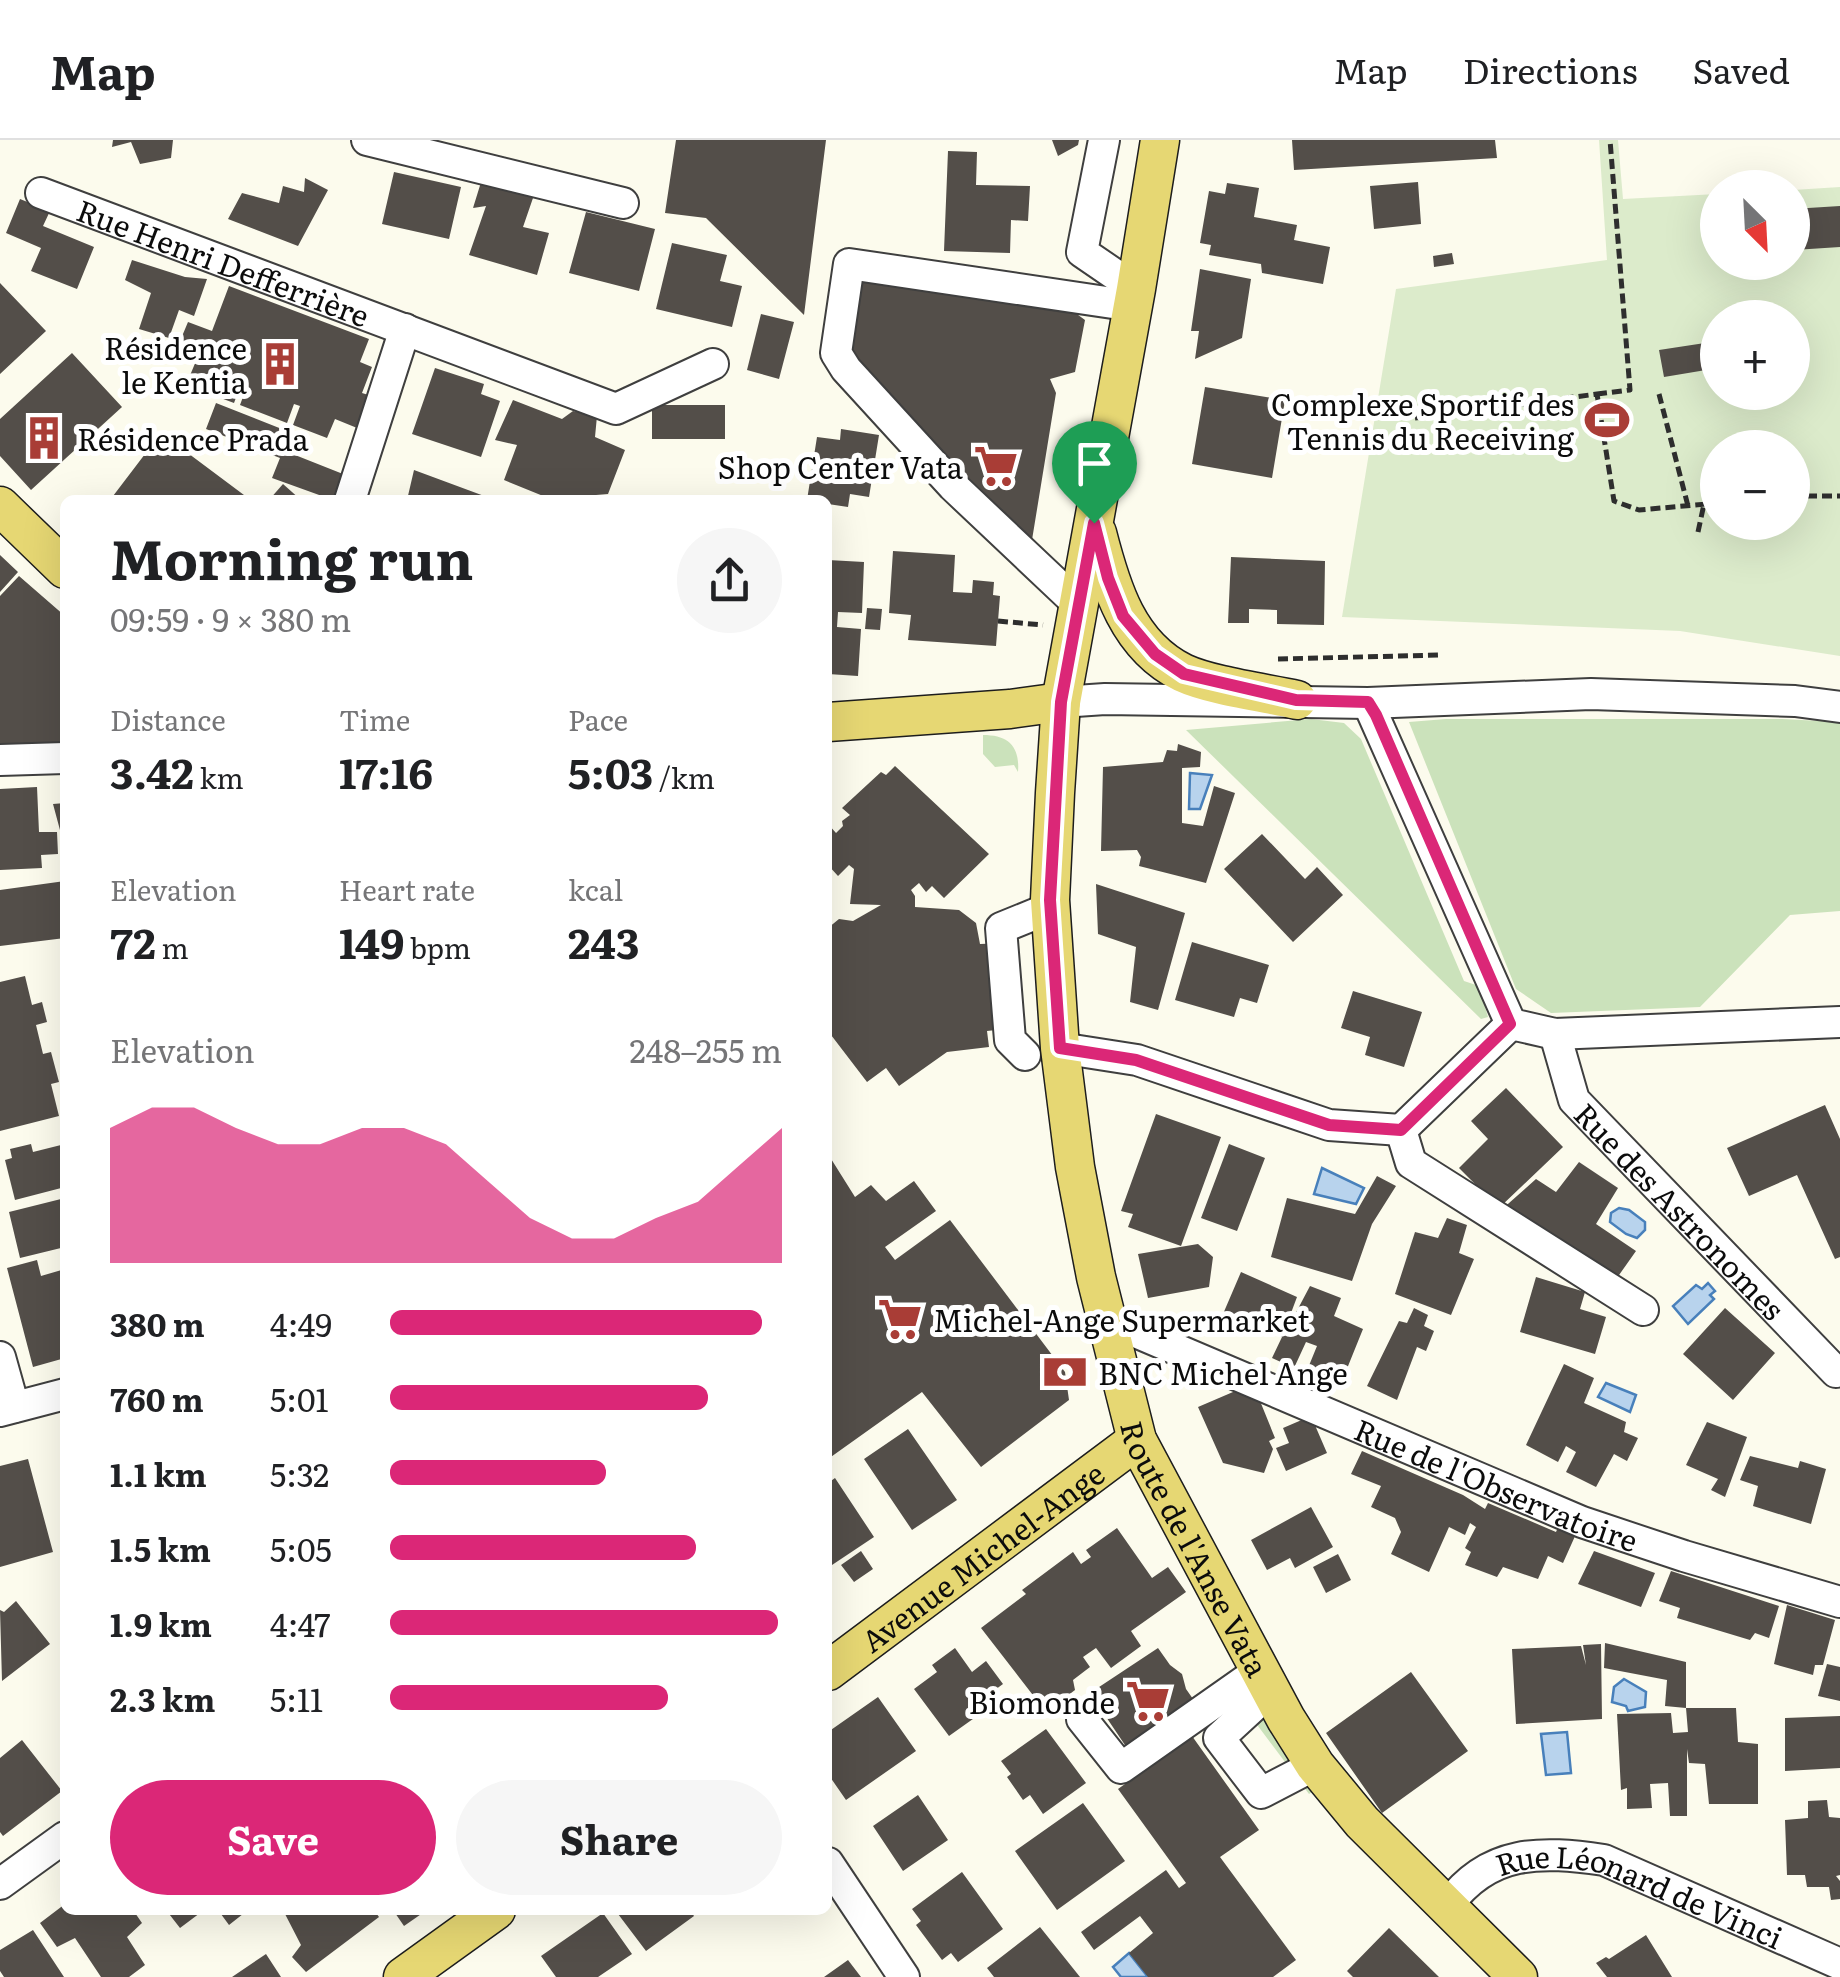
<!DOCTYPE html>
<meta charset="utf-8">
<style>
body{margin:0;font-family:Literata,serif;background:#f6f6f6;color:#202124;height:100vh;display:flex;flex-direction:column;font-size:38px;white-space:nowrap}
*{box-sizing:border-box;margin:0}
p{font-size:32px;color:#757577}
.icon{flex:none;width:55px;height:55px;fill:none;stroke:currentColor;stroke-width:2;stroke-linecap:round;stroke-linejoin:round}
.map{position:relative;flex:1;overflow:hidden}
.details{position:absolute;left:60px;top:355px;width:772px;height:1420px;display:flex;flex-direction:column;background:#fff;border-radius:15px;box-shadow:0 10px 40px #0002}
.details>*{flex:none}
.needle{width:65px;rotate:156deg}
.tools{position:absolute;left:1700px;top:30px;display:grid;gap:20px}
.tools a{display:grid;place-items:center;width:110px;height:110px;border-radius:50%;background:#fff;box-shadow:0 10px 40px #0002;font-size:50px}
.pin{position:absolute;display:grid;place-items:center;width:85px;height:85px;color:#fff;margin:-102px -42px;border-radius:50% 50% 50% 0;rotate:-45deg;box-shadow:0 0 10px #0007}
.pin .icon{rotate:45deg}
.round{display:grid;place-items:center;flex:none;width:105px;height:105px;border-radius:52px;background:#f6f6f6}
.headline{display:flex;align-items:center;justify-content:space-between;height:170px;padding:0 50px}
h1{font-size:55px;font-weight:700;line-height:75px}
.stats{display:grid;grid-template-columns:repeat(3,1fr);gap:15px;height:170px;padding:10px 50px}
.stats div{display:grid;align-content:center}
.stats b{font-size:42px;font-weight:700}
.stats small{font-size:28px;font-weight:400}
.stats p{font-size:28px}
.chart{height:280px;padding:20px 50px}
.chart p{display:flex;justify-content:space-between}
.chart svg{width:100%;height:180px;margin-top:10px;fill:#db2777;opacity:.7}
.button{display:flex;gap:20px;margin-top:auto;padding:20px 50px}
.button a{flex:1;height:115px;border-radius:60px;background:#db2777;color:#fff;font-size:40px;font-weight:700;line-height:115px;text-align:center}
.button a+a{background:#f6f6f6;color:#202124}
ul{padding:0 50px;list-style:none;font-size:32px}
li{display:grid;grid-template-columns:160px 120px 1fr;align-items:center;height:75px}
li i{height:25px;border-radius:12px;background:#db2777}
header{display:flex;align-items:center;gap:60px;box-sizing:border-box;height:140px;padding:0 50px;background:#fff;border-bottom:2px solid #e0e0e0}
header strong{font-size:48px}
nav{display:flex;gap:55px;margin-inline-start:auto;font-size:35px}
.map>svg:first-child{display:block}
</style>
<header>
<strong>Map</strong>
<nav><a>Map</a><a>Directions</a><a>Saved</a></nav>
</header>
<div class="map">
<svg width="1840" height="1837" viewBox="0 0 1840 1837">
<rect width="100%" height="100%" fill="#fcfbed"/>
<!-- green -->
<path fill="#cbe2bb" d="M1311 579 1344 583 1361 599 1464 841 1479 846 1488 877 1481 879 1186 590Z
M1446 579H1782L1840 582V771L1790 775 1700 867 1551 873 1516 849 1409 582Z
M983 595C1008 595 1020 606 1018 632L1014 625 995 627 983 614Z
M1257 1550 1319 1647 1309 1654 1240 1562Z"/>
<!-- pitch -->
<path fill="#dcebcb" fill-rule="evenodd" d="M1599 0H1618L1623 59 1717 54 1718 122H1792L1793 50 1840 47V516L1680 491 1342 477 1396 149 1607 120ZM1718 178H1792V252H1718ZM1718 308H1792V382H1718Z"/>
<!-- water -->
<path fill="#b8d3ed" stroke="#4880bb" stroke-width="2.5" d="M1190 633 1212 635 1200 669H1189Z
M1322 1028 1364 1048 1356 1064 1314 1054Z
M1619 1068 1629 1070 1645 1082V1090L1637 1098 1626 1094 1610 1082 1611 1073Z
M1708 1143 1715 1151 1710 1155 1714 1159 1688 1184 1673 1166 1696 1145 1702 1149Z
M1606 1243 1636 1255 1630 1272 1598 1257Z
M1624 1539 1646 1552 1645 1567 1628 1571 1626 1566 1612 1562 1614 1547Z
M1567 1592 1571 1633 1546 1635 1541 1594Z
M1129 1813 1148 1837H1121L1113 1827Z"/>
<!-- building -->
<path fill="#534e49" d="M113 0H173L171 18 140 24 131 2 112 7Z
M676 0H826L804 175 706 78 665 73Z
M1052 0H1079L1078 5 1058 16Z
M1292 0H1495L1497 18 1294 30Z
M948 11 977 12 976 45 1030 46 1028 81 1011 80 1010 113 944 111Z
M394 32 461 47 449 99 382 84Z
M305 38 328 50 298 106 228 79 242 53 279 63 283 46 304 52Z
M482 39 533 58 523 87 549 93 537 135 469 115 486 66 473 68Z
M1418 42 1421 84 1374 89 1370 46Z
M1227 43 1259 48 1254 77 1297 85 1294 100 1330 107 1323 144 1262 133 1261 124 1209 115 1211 105 1200 103 1209 51 1225 54Z
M20 59 50 71 43 86 94 107 77 149 31 131 41 108 6 93Z
M1840 66V107L1794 110 1792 69Z
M586 72 655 89 639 151 569 133Z
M672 103 727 115 720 141 742 146 732 187 656 169Z
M1452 113 1454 124 1434 127 1433 116Z
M132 120 185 137 207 139 194 176 179 170 169 198 139 189 151 153 125 140Z
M1200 129 1251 139 1242 198 1195 219 1199 191H1191Z
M856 135 1070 169 1085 180 1075 232 1050 239 1056 253 1032 400 1020 398 843 219Z
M0 143 46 191 0 234Z
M229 146 369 199 360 222 372 227 362 253 375 257 362 290 335 279 327 298 293 285 300 266 294 264 287 283 240 265 247 246 241 244 234 263 186 245 196 221 175 213 188 182 212 191Z
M761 174 794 182 779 239 747 230Z
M1718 201V228L1664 237 1659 210Z
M72 213 122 267 31 350 0 316V279Z
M435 228 484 244 481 254 500 261 481 317 412 294Z
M1205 247 1285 260 1272 338 1192 324Z
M513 260 562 279 573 271 597 276 595 297 625 310 608 354 584 356V360H553L504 340 517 305 495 300Z
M216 263 297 295 290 313 343 334 333 360 272 338 280 318 206 289Z
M652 265H725V299H652Z
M841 289 879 295 869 357 850 354 848 367 828 364V360H807L817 297 840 300Z
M161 293 248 358 246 360H110Z
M414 330 495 360H407Z
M283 344 301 360H269Z
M893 411 955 415 953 452 972 453 973 440 994 442 993 455 1000 456 996 506 908 500 911 475 889 473Z
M0 415 18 432 0 452Z
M1231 417 1325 421 1324 485 1277 484V470L1249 469V483H1228Z
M828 420 864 422 862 473 838 472 837 487 861 489 858 536 828 534Z
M19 436 65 476V607L0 609V456Z
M867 468 882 469 880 490 865 489Z
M1178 604 1201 612 1200 627 1182 628V683L1203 686 1214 646 1235 653 1206 743 1139 726 1141 717 1137 710 1101 711 1103 627 1163 622 1167 610 1177 611Z
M895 626 989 714 944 758 932 746 926 752 919 743 911 750 915 756V767L959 770 976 783 980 804 1006 803 1014 888 987 891 989 907 947 912 899 946 886 928 867 942 828 891V788L839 779 853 781 881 765 850 764 854 729 849 725 838 736 828 725V684L836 693 843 686 842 681 850 675 842 668 881 632 886 635Z
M37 647 39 692H57L58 714 41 715 42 728 0 730V649Z
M65 663V705H64L53 664Z
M1262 694 1305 739 1317 727 1343 755 1293 802 1224 729Z
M65 741V798L0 806V750Z
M1096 744 1185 773 1158 870 1130 862 1136 807 1098 794Z
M1192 802 1269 825 1257 863 1240 858 1234 877 1175 860Z
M25 836 32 865 42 862 47 882 36 885 43 914 51 912 59 942 51 944 59 976 0 991V842Z
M1353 851 1422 872 1404 927 1365 915 1370 897 1341 888Z
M1506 948 1563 1007 1499 1068 1459 1028 1488 999 1471 981Z
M1825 965 1840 999V1117L1835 1119 1797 1035 1749 1056 1727 1008Z
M1156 974 1221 997 1181 1106 1128 1087 1133 1074 1121 1071Z
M31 1004 33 1012 65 1004V1047L15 1060 5 1020 12 1018 10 1009Z
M1229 1004 1265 1018 1237 1091 1201 1078Z
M828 1014 855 1057 871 1045 886 1061 914 1041 936 1071 885 1107 895 1120 950 1080 1065 1232 1069 1260 981 1327 922 1252 828 1319Z
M1579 1022 1618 1048 1596 1084 1636 1111 1612 1145 1500 1071 1536 1039 1556 1052Z
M1377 1036 1396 1046 1372 1084 1352 1141 1271 1117 1287 1058 1355 1074Z
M65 1058V1107L20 1118 9 1072Z
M1447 1078 1467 1085 1459 1113 1474 1119 1451 1175 1395 1154 1415 1092 1438 1098Z
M1198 1104 1213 1117 1209 1147 1148 1158 1138 1114Z
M37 1120 41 1136 65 1129V1218L33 1227 7 1128Z
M1241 1132 1297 1157 1285 1189 1297 1194 1302 1185 1292 1180 1310 1146 1341 1158 1334 1176 1363 1189 1342 1241 1308 1228 1317 1206 1306 1202 1294 1228 1272 1218 1282 1197 1223 1174Z
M1536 1137 1585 1152 1580 1169 1606 1177 1595 1214 1520 1192Z
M1414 1168 1428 1175 1424 1186 1434 1191 1426 1211 1417 1207 1397 1260 1367 1246 1399 1181 1407 1183Z
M1725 1168 1775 1213 1733 1260 1683 1214Z
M1564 1224 1594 1238 1584 1263 1626 1282 1624 1292 1638 1298 1627 1321 1614 1314 1596 1347 1566 1332 1576 1312 1566 1306 1558 1322 1526 1305Z
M1240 1249 1260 1261 1275 1298 1269 1301 1273 1309 1264 1333 1223 1323 1198 1267Z
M1311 1276 1327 1313 1286 1331 1276 1308 1289 1303 1283 1288Z
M1707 1282 1747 1297 1725 1357 1711 1350 1718 1339 1686 1325Z
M908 1289 957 1360 912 1390 864 1319Z
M1362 1311 1463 1355 1485 1369 1488 1363 1556 1392 1562 1378 1580 1385 1563 1423 1548 1416 1538 1439 1503 1427 1497 1437 1465 1425 1471 1412 1465 1408 1476 1387 1470 1383 1465 1395 1449 1387 1429 1432 1391 1414 1401 1392 1395 1378 1371 1367 1381 1346 1351 1334Z
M1750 1316 1798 1328 1800 1321 1826 1329 1811 1384 1753 1366 1758 1346 1740 1340Z
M28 1319 53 1412 0 1427V1326Z
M835 1338 874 1397 829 1427 828 1343Z
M1311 1367 1333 1407 1295 1428 1290 1418 1267 1430 1251 1400Z
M1117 1388 1152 1438 1168 1427 1186 1452 1131 1491 1141 1506 1111 1528 1096 1508 1083 1517 1090 1527 1073 1540 1075 1550 1046 1572 981 1488 1026 1454 1022 1450 1073 1412 1081 1424 1091 1417 1086 1410Z
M861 1411 873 1429 854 1442 841 1425Z
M1594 1411 1655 1433 1641 1467 1578 1444Z
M1338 1414 1351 1440 1326 1453 1313 1427Z
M1671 1431 1779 1466 1769 1498 1755 1493 1750 1500 1677 1478 1680 1468 1659 1461Z
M16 1461 50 1504 2 1541 0 1470 4 1472Z
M1787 1465 1835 1480 1823 1525H1815L1813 1535 1774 1524Z
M1605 1503 1686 1522V1568L1665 1566 1667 1540 1604 1528Z
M1601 1504 1602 1579 1516 1584 1512 1509 1581 1506 1586 1525 1583 1505Z
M955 1508 972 1532 986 1521 1003 1544 988 1555 994 1564 949 1596 914 1549 937 1532 932 1525Z
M1158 1508 1170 1525 1182 1534 1186 1549 1198 1566 1129 1611 1090 1553Z
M1827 1524 1840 1527V1561L1818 1556Z
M1411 1532 1468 1611 1382 1673 1326 1593Z
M878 1557 916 1611 846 1660 828 1634V1592Z
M1686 1568H1736L1738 1602 1758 1604V1664H1709L1705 1624 1689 1623 1687 1609V1676H1670L1668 1643 1650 1644 1652 1668 1627 1669V1648L1621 1650 1617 1574 1671 1573 1673 1593 1688 1592Z
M1840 1576V1628L1785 1631V1578Z
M1046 1589 1086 1643 1043 1674 1030 1655 1023 1660 1007 1637 1011 1634 1001 1621Z
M1192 1596 1259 1690 1220 1717 1296 1820 1273 1837H1148L1129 1813 1153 1793 1140 1776 1094 1810 1081 1792 1166 1730 1179 1748 1186 1743 1118 1649Z
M22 1600 62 1651 3 1696 0 1692V1618Z
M918 1655 948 1700 903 1731 873 1686Z
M1827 1660 1829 1677 1840 1678V1735L1836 1736 1840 1741V1759L1831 1760 1829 1747H1807L1805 1735H1787L1785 1680 1808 1678V1661Z
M1083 1663 1125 1721 1057 1770 1015 1711Z
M962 1732 1003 1789 958 1822 951 1813 942 1820 916 1785 921 1781 912 1769Z
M65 1764V1770H133L142 1783 127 1797 145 1825 129 1837H101L75 1798 57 1807 40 1783Z
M166 1770H204L180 1788Z
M218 1770H248L229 1785Z
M289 1770H374L379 1777 306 1832 292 1817 301 1805 285 1774Z
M393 1770H427L404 1786Z
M615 1770H690L694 1776 646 1811Z
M603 1773 632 1814 598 1837H556L541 1816Z
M1040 1787 1080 1837H994L987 1828Z
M1389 1788 1439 1837H1353L1347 1831Z
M33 1790 64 1837H4L0 1831V1810Z
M1646 1795 1672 1837H1607L1596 1823 1606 1817 1609 1819Z
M266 1814 281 1837H232Z
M848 1820 861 1837H824Z"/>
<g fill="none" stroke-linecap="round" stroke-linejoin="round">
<!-- minor casing -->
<g stroke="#3f3f3f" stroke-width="34">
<g id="minor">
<path d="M367 0 623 63"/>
<path d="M1104 0 1082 112 1136 149"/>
<path id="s1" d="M41 53 616 269 713 224"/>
<path d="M350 360 405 189"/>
<path d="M1080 466 953 346 846 229 836 213 849 124 1133 166"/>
<path d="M1061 562 1105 559 1368 563 1591 554 1795 561 1840 567"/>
<path d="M1368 563 1511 884 1555 894 1840 882"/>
<path d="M0 620 65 618"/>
<path id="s2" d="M1555 894 1574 960 1836 1232"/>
<path d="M1060 908 1137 920 1329 985 1401 990 1511 884"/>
<path d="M1025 915 1010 900 1001 788 1050 768"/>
<path d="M1401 990 1411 1023 1643 1170"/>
<path id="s3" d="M1105 1179 1582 1382 1684 1416 1840 1462"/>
<path d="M0 1217 14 1267"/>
<path d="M0 1271 65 1254"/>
<path d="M1270 1551 1219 1598 1261 1653 1315 1625"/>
<path d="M1082 1579 1121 1628 1259 1531"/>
<path d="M828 1723 904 1837"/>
<path d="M0 1744 65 1697"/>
<path id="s4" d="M1448 1765C1489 1709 1541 1711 1604 1720L1840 1824"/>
</g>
</g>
<!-- major casing -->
<g stroke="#1d1d1d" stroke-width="41">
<g id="major">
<path id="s5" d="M1160 0 1136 149 1061 562 1055 653 1050 760 1060 908 1075 1027 1096 1137 1137 1300 1286 1579 1315 1625 1362 1682 1518 1837"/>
<path d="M0 366 65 429"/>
<path d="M1097 393C1111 448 1128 506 1183 533 1211 546 1265 553 1297 560"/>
<path d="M828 582 1010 569 1061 562"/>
<path id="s6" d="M828 1531 1137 1300"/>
<path d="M403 1837 496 1770"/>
</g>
</g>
<!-- path -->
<path stroke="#2e2e2e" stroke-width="5" stroke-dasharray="10 5" stroke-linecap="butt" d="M1597 254 1630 250 1610 0
M1659 254 1688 366
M1415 278 1597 254 1614 361 1639 370 1718 363
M1792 356H1840
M1754 386 1758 382
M1698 392 1704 364
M998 481 1043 485
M1278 519 1438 515"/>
<!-- minor -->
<use href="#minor" stroke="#fff" stroke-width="30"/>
<!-- major -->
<use href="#major" stroke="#e6d773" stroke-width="38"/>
</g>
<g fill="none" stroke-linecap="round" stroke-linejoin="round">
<!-- route casing -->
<g stroke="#fff" stroke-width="20">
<path id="route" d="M1094 383 1108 438 1123 476 1155 514 1184 534 1296 560 1368 562 1376 575 1510 884 1401 990 1329 985 1136 920 1060 908 1050 760 1061 562Z"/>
</g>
<!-- route -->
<use href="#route" stroke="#db2777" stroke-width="12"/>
</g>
<!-- icons -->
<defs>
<g id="building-bare" transform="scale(3.45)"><path d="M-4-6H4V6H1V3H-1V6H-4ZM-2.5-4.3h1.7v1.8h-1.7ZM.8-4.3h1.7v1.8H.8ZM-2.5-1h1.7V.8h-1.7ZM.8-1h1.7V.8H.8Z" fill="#a93d36" stroke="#fff" stroke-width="2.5" paint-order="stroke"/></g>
<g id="stadium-bare" transform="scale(3.45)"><path d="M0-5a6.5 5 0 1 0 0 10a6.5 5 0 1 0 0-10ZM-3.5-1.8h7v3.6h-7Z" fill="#a93d36" stroke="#fff" stroke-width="2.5" paint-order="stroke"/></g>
<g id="supermarket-bare" transform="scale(3.45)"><path d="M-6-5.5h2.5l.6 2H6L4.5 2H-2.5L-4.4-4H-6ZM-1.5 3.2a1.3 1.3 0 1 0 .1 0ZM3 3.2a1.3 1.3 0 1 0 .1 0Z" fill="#a93d36" stroke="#fff" stroke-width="2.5" paint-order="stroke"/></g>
<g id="bank-bare" transform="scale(3.45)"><path d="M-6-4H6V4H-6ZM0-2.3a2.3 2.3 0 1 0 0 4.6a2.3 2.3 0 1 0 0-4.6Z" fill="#a93d36" stroke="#fff" stroke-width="2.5" paint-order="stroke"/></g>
</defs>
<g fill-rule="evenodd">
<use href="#building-bare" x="280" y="224"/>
<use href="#stadium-bare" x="1607" y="280"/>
<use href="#building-bare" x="44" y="298"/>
<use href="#supermarket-bare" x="996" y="326"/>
<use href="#supermarket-bare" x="900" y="1179"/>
<use href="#bank-bare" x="1065" y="1232"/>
<use href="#supermarket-bare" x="1148" y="1561"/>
</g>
<g text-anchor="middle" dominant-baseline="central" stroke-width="10" stroke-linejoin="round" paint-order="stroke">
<!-- street labels -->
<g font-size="30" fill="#0c0c0c" stroke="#fff">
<text stroke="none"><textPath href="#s1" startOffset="195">Rue Henri Defferrière</textPath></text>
<text stroke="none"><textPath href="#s2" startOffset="222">Rue des Astronomes</textPath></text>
<text stroke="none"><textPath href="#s3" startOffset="425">Rue de l'Observatoire</textPath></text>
<text stroke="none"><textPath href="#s5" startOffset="1440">Route de l'Anse Vata</textPath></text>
<text stroke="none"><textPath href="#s6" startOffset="192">Avenue Michel-Ange</textPath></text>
<text stroke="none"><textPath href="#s4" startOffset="215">Rue Léonard de Vinci</textPath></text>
</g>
<!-- poi labels -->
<g font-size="30" fill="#0c0c0c" stroke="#fff" text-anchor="end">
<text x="247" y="207">Résidence<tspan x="247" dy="34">le Kentia</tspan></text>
<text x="1574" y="263">Complexe Sportif des<tspan x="1574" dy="34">Tennis du Receiving</tspan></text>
<text x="77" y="298" text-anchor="start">Résidence Prada</text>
<text x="963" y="326">Shop Center Vata</text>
<text x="933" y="1179" text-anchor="start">Michel-Ange Supermarket</text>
<text x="1098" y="1232" text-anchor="start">BNC Michel Ange</text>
<text x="1115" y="1561">Biomonde</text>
</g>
</g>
</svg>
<div class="tools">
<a><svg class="needle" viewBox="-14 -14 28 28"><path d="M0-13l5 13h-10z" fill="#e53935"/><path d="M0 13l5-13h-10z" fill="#757577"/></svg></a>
<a>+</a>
<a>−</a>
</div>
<div class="pin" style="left:1094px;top:383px;background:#1e9e55"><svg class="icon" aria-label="arrive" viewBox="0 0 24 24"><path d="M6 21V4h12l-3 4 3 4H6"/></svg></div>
<section class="details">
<div class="headline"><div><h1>Morning run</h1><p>09:59 · 9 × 380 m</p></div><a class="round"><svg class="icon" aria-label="share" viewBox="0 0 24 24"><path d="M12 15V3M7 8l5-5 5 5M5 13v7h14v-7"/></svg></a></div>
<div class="stats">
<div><p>Distance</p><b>3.42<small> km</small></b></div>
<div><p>Time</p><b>17:16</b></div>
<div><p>Pace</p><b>5:03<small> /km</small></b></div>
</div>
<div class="stats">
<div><p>Elevation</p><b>72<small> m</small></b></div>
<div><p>Heart rate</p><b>149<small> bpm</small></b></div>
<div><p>kcal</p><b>243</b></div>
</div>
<div class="chart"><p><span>Elevation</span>248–255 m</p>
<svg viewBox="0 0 160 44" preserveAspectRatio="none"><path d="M0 44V11L10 6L20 6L30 11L40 15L50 15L60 11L70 11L80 15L90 24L100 33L110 38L120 38L130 33L140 29L150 20L160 11V44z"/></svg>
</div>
<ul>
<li><b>380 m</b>4:49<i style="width:95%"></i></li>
<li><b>760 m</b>5:01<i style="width:81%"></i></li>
<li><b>1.1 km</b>5:32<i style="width:55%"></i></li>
<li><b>1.5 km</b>5:05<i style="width:78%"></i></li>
<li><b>1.9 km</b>4:47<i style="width:99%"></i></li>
<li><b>2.3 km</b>5:11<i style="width:71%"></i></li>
</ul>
<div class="button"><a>Save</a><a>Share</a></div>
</section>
</div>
